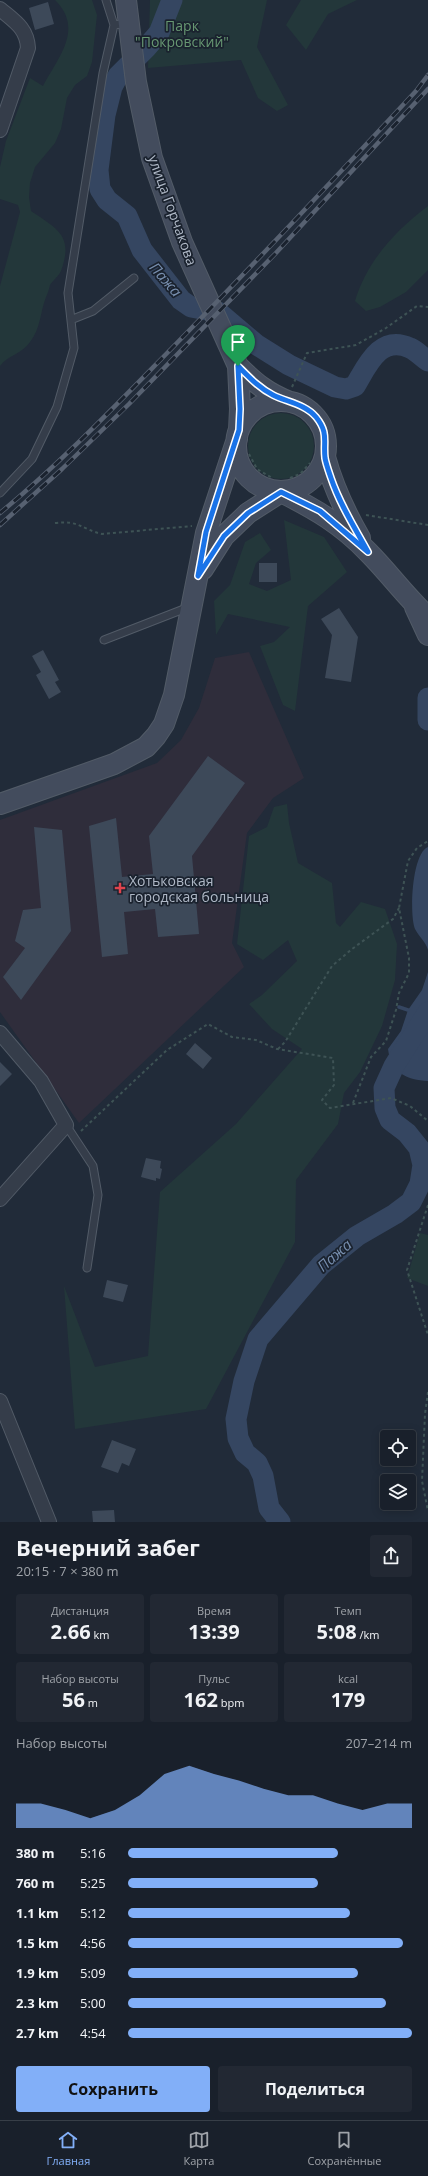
<!DOCTYPE html>
<html lang="ru">
<meta charset="utf-8">
<style>
body{margin:0;font-family:"Open Sans",sans-serif;background:#222833;color:#f1f3f6;height:100vh;display:flex;flex-direction:column;font-size:15px;white-space:nowrap}
*{box-sizing:border-box;margin:0}
p{font-size:13px;color:#9fa3a9}
.icon{flex:none;width:22px;height:22px;fill:none;stroke:currentColor;stroke-width:2;stroke-linecap:round;stroke-linejoin:round}
.map{position:relative;height:1522px;overflow:hidden}
.sheet{display:flex;flex-direction:column;background:#19202b;flex:1}
.sheet>*{flex:none}
.tools{position:absolute;left:380px;top:1430px;display:grid;gap:8px}
.tools a{display:grid;place-items:center;width:36px;height:36px;border-radius:4px;background:#19202b;box-shadow:0 2px 10px #0003,0 0 0 1px #373e47;font-size:20px}
.pin{position:absolute;display:grid;place-items:center;width:34px;height:34px;color:#fff;margin:-41px -17px;border-radius:50% 50% 50% 0;rotate:-45deg;box-shadow:0 0 4px #0007}
.pin .icon{rotate:45deg}
.round{display:grid;place-items:center;flex:none;width:42px;height:42px;border-radius:4px;background:#222833}
.overview{display:flex;align-items:center;justify-content:space-between;height:68px;padding:0 16px}
h1{font-size:22px;font-weight:700;line-height:30px}
.metrics{display:grid;grid-template-columns:repeat(3,1fr);gap:6px;height:68px;padding:4px 16px}
.metrics div{display:grid;align-content:center;border-radius:4px;background:#222833;text-align:center}
.metrics b{font-size:20px;font-weight:700}
.metrics small{font-size:11px;font-weight:400}
.metrics p{font-size:11px}
.chart{height:112px;padding:8px 16px}
.chart p{display:flex;justify-content:space-between}
.chart svg{width:100%;height:72px;margin-top:4px;fill:#82aff8;opacity:.7}
.action{display:flex;gap:8px;margin-top:auto;padding:8px 16px}
.action a{flex:1;height:46px;border-radius:4px;background:#82aff8;color:#111;font-size:16px;font-weight:700;line-height:46px;text-align:center}
.action a+a{background:#222833;color:#f1f3f6}
ul{padding:0 16px;list-style:none;font-size:13px}
li{display:grid;grid-template-columns:64px 48px 1fr;align-items:center;height:30px}
li i{height:10px;border-radius:5px;background:#82aff8}
.dock{display:flex;justify-content:space-around;align-items:center;height:56px;border-top:1px solid #373e47;background:#19202b;font-size:11px;color:#9fa3a9}
.dock a{display:grid;justify-items:center;gap:2px}
.dock .on{color:#82aff8}
.map>svg:first-child{display:block}
</style>
<div class="map">
<svg width="428" height="1522" viewBox="0 0 428 1522">
<rect width="100%" height="100%" fill="#212b39"/>
<!-- medical -->
<path fill="#2f2d3b" d="M249 652 304 778 273 798 247 833 232 943 244 967 79 1123 0 1012V820L157 763 181 740 199 708 215 658Z"/>
<!-- green -->
<path fill="#23373a" d="M55 0H92L97 15 92 62 87 76 75 85 67 98 61 129 55 143 35 167 30 183 29 197 31 211C57 229 74 235 61 271 59 276 53 280 50 285 49 289 48 293 46 297 40 312 41 328 30 342 22 354 8 355 0 366V286L20 212 18 205 0 199V167L6 141 30 78 43 86C59 56 84 29 55 0Z
M150 0H267L257 47 288 105 277 111 258 98 241 60 148 68Z
M301 0H357L328 14 306 50 286 25Z
M428 206V270L406 292 380 307 366 311 355 301C367 261 395 231 428 206Z
M248 446a33 33 0 1 1 66 0a33 33 0 1 1-66 0Z
M284 520 324 537 347 572 308 606 295 711 283 705 260 646 274 642 290 627 228 614 216 635 214 601 230 585 245 542 260 533 271 550 256 563 249 584 267 591 291 580Z
M287 804 289 823 298 863 332 883 336 923 340 927 361 902 385 909 397 944 395 980 382 1026 360 1072 344 1093 338 1124 296 1180 295 1242 206 1409 75 1429 64 1286 95 1367 148 1356 160 1192 236 1124 302 1049 272 1029 249 1004 262 995 297 961 288 940 263 960 237 944 249 836 267 827 274 807Z
M420 1233 428 1235V1286L407 1278Z"/>
<!-- water -->
<path fill="#354661" d="M428 847V950C426 942 419 937 415 929 409 914 412 853 428 847Z
M428 972V1081C407 1080 391 1073 388 1049L401 1031 408 1010 422 990Z"/>
<g fill="none" stroke-linecap="round" stroke-linejoin="round">
<!-- stream -->
<path stroke="#354661" stroke-width="3.5" d="M399 1007 408 1010"/>
<!-- river -->
<path stroke="#354661" stroke-width="21" d="M172 0 159 33 146 48 118 76 112 87 105 115 98 170 100 189 107 200 127 216 142 250 181 300 191 307 218 312 257 345 289 365 335 387 346 389 355 386C367 366 380 334 410 348 417 351 422 357 428 361
M428 698V720
M280 1522 269 1508 263 1476 257 1463 245 1453 238 1438 236 1419 244 1381 258 1339 321 1265 357 1236 395 1214 411 1202 420 1184 423 1165 419 1148 407 1133 390 1120 385 1108 384 1088 394 1066 428 1012"/>
</g>
<!-- building -->
<path fill="#3d4959" d="M48 2 54 24 35 30 29 8Z
M259 563H277V582H259Z
M339 608 358 637 351 682 325 678 332 635 321 619Z
M43 650 59 680 55 682 61 692 49 699 36 675 41 672 32 656Z
M208 756 245 783 192 856 199 934 158 937 155 909 124 912 128 954 102 957 89 826 116 818 122 877 153 874 149 836Z
M34 827 62 830 71 931 21 1000 3 977 25 948 15 941 23 910 41 908Z
M195 1043 212 1058 203 1069 186 1054Z
M0 1062 12 1074 0 1086Z
M146 1158 161 1161 160 1168 162 1169 160 1179 156 1178V1181L141 1177Z
M107 1280 128 1285 123 1302 103 1297Z
M112 1440 136 1449 129 1466 122 1463 118 1473 101 1467Z
M114 1510 115 1522H93L92 1511Z"/>
<g fill="none" stroke-linecap="round" stroke-linejoin="round">
<!-- lane casing -->
<g stroke="#525b67" stroke-width="9">
<path id="lane" d="M106 0 114 25
M73 319 93 311 134 278
M0 493 32 459 57 407 74 348 68 293 103 73 114 25 128 23
M104 640 189 607
M66 1125 93 1166 98 1195 87 1268"/>
</g>
<!-- street casing -->
<g stroke="#525b67" stroke-width="16">
<path id="street" d="M0 9C14 21 27 28 28 48L0 130
M0 1033 41 1081 66 1125 0 1199
M0 1401 49 1522"/>
</g>
<!-- secondary casing -->
<g stroke="#525b67" stroke-width="22">
<path id="secondary" d="M126 0 136 82 152 158 182 242 238 366 240 409 239 430
M238 366C255 383 267 393 290 402
M236 446a45 45 0 1 1 90 0a45 45 0 1 1-90 0Z
M325 457C333 486 345 512 360 538
M203 569 224 536 248 513 281 492C315 509 341 524 368 552 389 573 406 597 428 617
M415 607 428 635
M0 804 114 764 146 747 156 736 164 724 174 695 206 533 237 439"/>
</g>
<!-- path -->
<path stroke="#3e5355" stroke-width="2" stroke-dasharray="3 3" stroke-linecap="butt" d="M292 387 307 353 356 345 386 328 417 306 428 307
M249 454 257 469 272 478
M290 478 300 474 310 463
M366 515 428 525
M55 523C79 520 81 529 102 534L192 526
M278 1049 285 1042 332 966 352 949 393 919 399 908
M353 1103 371 1057 386 1041 396 1010 399 993 409 973V958L399 908 408 861 417 848 428 841
M81 1131 167 1050 208 1024 232 1037 256 1040 277 1049 333 1058 334 1085 322 1100 330 1108 391 1098 410 1106 428 1121
M428 1205 407 1270 428 1335
M428 1392 425 1414 422 1481 428 1511"/>
<!-- lane -->
<use href="#lane" stroke="#353d4a" stroke-width="7"/>
<!-- street -->
<use href="#street" stroke="#353d4a" stroke-width="14"/>
<!-- secondary -->
<use href="#secondary" stroke="#434c5d" stroke-width="20"/>
<!-- rail casing -->
<g stroke="#576171" stroke-width="4.5">
<path id="rail" d="M0 513C63 461 118 403 174 346 256 262 336 177 416 91L428 75
M0 525 62 469 129 404 275 254 428 89"/>
</g>
<!-- rail -->
<use href="#rail" stroke="#1a222e" stroke-width="3" stroke-dasharray="9" stroke-linecap="butt"/>
</g>
<g fill="none" stroke-linecap="round" stroke-linejoin="round">
<!-- route casing -->
<g stroke="#fff" stroke-width="8">
<path id="route" d="M238 366C249 377 259 388 273 395 287 402 305 404 316 417 329 433 323 441 325 458 326 464 329 472 331 478 340 505 355 528 368 552L320 511 281 492 248 513 224 536 198 576 206 532 239 430 240 409Z"/>
</g>
<!-- route -->
<use href="#route" stroke="#1a73e8" stroke-width="5"/>
</g>
<!-- markers -->
<path fill="#e0444e" stroke="#1a222e" stroke-width="1.5" d="M118 882h4v4h4v4h-4v4h-4v-4h-4v-4h4z"/>
<g text-anchor="middle" dominant-baseline="central" stroke-width="3.5" stroke-linejoin="round" paint-order="stroke">
<!-- park labels -->
<g font-size="14" fill="#679772" stroke="#1a222e">
<text x="182" y="25">Парк<tspan x="182" dy="16">"Покровский"</tspan></text>
</g>
<!-- street labels -->
<g font-size="14" fill="#afb8c6" stroke="#1a222e">
<text transform="translate(173 210) rotate(70)">улица Горчакова</text>
</g>
<!-- poi labels -->
<g font-size="14" fill="#afb8c6" stroke="#1a222e" text-anchor="start">
<text x="129" y="880">Хотьковская<tspan x="129" dy="16">городская больница</tspan></text>
</g>
<!-- water labels -->
<g font-size="15" font-style="italic" fill="#778eae" stroke="#1a222e">
<text transform="translate(166 279) rotate(49)">Пажа</text>
<text transform="translate(334 1255) rotate(-41)">Пажа</text>
</g>
</g>
</svg>
<div class="tools">
<a><svg class="icon" aria-label="locate" viewBox="0 0 24 24"><circle cx="12" cy="12" r="6"/><path d="M12 2v4M12 18v4M2 12h4M18 12h4"/></svg></a>
<a><svg class="icon" aria-label="layers" viewBox="0 0 24 24"><path d="M12 4l9 5-9 5-9-5zM3 14l9 5 9-5"/></svg></a>
</div>
<div class="pin" style="left:238px;top:366px;background:#1e9e55"><svg class="icon" aria-label="arrive" viewBox="0 0 24 24"><path d="M6 21V4h12l-3 4 3 4H6"/></svg></div>
</div>
<section class="sheet">
<div class="overview"><div><h1>Вечерний забег</h1><p>20:15 · 7 × 380 m</p></div><a class="round"><svg class="icon" aria-label="share" viewBox="0 0 24 24"><path d="M12 15V3M7 8l5-5 5 5M5 13v7h14v-7"/></svg></a></div>
<div class="metrics">
<div><p>Дистанция</p><b>2.66<small> km</small></b></div>
<div><p>Время</p><b>13:39</b></div>
<div><p>Темп</p><b>5:08<small> /km</small></b></div>
</div>
<div class="metrics">
<div><p>Набор высоты</p><b>56<small> m</small></b></div>
<div><p>Пульс</p><b>162<small> bpm</small></b></div>
<div><p>kcal</p><b>179</b></div>
</div>
<div class="chart"><p><span>Набор высоты</span>207–214 m</p>
<svg viewBox="0 0 160 44" preserveAspectRatio="none"><path d="M0 44V29L10 29L20 33L30 38L40 33L50 24L60 11L70 6L80 11L90 15L100 20L110 24L120 24L130 29L140 33L150 29L160 29V44z"/></svg>
</div>
<ul>
<li><b>380 m</b>5:16<i style="width:74%"></i></li>
<li><b>760 m</b>5:25<i style="width:67%"></i></li>
<li><b>1.1 km</b>5:12<i style="width:78%"></i></li>
<li><b>1.5 km</b>4:56<i style="width:97%"></i></li>
<li><b>1.9 km</b>5:09<i style="width:81%"></i></li>
<li><b>2.3 km</b>5:00<i style="width:91%"></i></li>
<li><b>2.7 km</b>4:54<i style="width:100%"></i></li>
</ul>
<div class="action"><a>Сохранить</a><a>Поделиться</a></div>
</section>
<nav class="dock">
<a class="on"><svg class="icon" aria-label="home" viewBox="0 0 24 24"><path d="M3 11l9-7 9 7M6 9v11h12V9"/></svg>Главная</a>
<a><svg class="icon" aria-label="map" viewBox="0 0 24 24"><path d="M3 6l6-2 6 2 6-2v14l-6 2-6-2-6 2zM9 4v14M15 6v14"/></svg>Карта</a>
<a><svg class="icon" aria-label="saved" viewBox="0 0 24 24"><path d="M7 4h10v16l-5-4-5 4z"/></svg>Сохранённые</a>
</nav>
